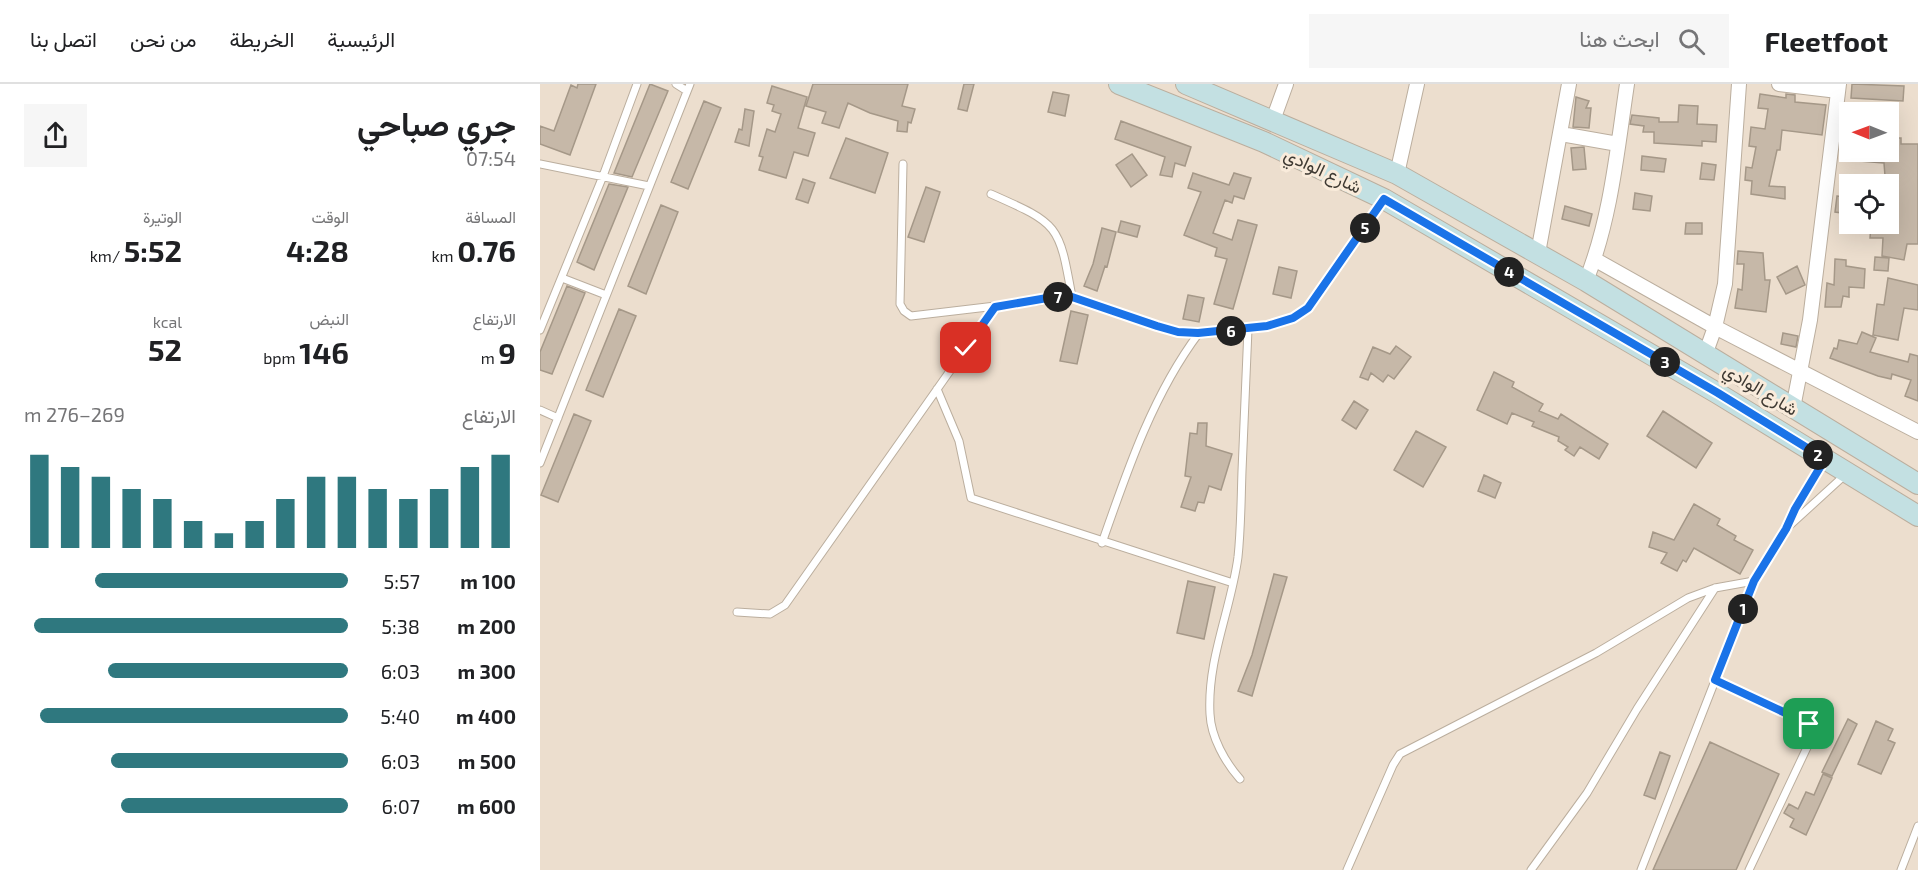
<!DOCTYPE html>
<html lang="ar">
<meta charset="utf-8">
<style>
body{margin:0;font-family:"Exo 2",Vazirmatn,sans-serif;background:#f6f6f6;color:#202124;direction:rtl;height:100vh;display:flex;flex-direction:column;font-size:22px;white-space:nowrap}
*{box-sizing:border-box;margin:0}
p{font-size:20px;color:#757577}
.icon{flex:none;width:33px;height:33px;fill:none;stroke:currentColor;stroke-width:2;stroke-linecap:round;stroke-linejoin:round}
.map{position:relative;flex:1;overflow:hidden;direction:ltr}
.panel{display:flex;flex-direction:column;background:#fff;width:540px}
.panel>*{flex:none}
.needle{width:39px;rotate:271deg}
.tools{position:absolute;left:1299px;top:18px;display:grid;gap:12px}
.tools a{display:grid;place-items:center;width:60px;height:60px;border-radius:0px;background:#fff;box-shadow:0 6px 24px #0002;font-size:30px}
.pin{position:absolute;display:grid;place-items:center;width:51px;height:51px;color:#fff;margin:-26px;border-radius:12px;box-shadow:0 3px 9px #0006}
.km{position:absolute;width:30px;height:30px;margin:-15px;border-radius:50%;background:#222;color:#fff;font-size:16px;line-height:30px;text-align:center}
.round{display:grid;place-items:center;flex:none;width:63px;height:63px;border-radius:0px;background:#f6f6f6}
.summary{display:flex;align-items:center;justify-content:space-between;height:102px;padding:0 24px}
h1{font-size:33px;font-weight:700;line-height:45px}
.metrics{display:grid;grid-template-columns:repeat(3,1fr);gap:9px;height:102px;padding:6px 24px}
.metrics div{display:grid;align-content:center}
.metrics b{font-size:30px;font-weight:700}
.metrics small{font-size:16px;font-weight:400}
.metrics p{font-size:16px}
.chart{height:168px;padding:12px 24px}
.chart p{display:flex;justify-content:space-between}
.chart svg{width:100%;height:108px;margin-top:6px;stroke:#2f787f;stroke-width:6}
ul{padding:0 24px;list-style:none;font-size:20px}
li{display:grid;grid-template-columns:96px 72px 1fr;align-items:center;height:45px}
li i{height:15px;border-radius:8px;background:#2f787f}
header{display:flex;align-items:center;gap:36px;box-sizing:border-box;height:84px;padding:0 30px;background:#fff;border-bottom:2px solid #e0e0e0}
header strong{font-size:28px}
nav{display:flex;gap:33px;margin-inline-start:auto;font-size:21px}
.search{width:420px;height:54px;background:#f6f6f6;display:flex;align-items:center;gap:15px;box-sizing:border-box;padding:0 21px;border-radius:0px;color:#757577;font-size:22px}
main{display:flex;flex:1;min-height:0}
.map>svg:first-child{display:block}
</style>
<header>
<strong>Fleetfoot</strong>
<div class="search"><svg class="icon" aria-label="search" viewBox="0 0 24 24"><circle cx="10" cy="10" r="6"/><path d="M15 15l6 6"/></svg>ابحث هنا</div>
<nav><a>الرئيسية</a><a>الخريطة</a><a>من نحن</a><a>اتصل بنا</a></nav>
</header>
<main>
<div class="map">
<svg width="1378" height="786" viewBox="0 0 1378 786">
<rect width="100%" height="100%" fill="#ecdece"/>
<!-- building -->
<path fill="#c6b8a8" stroke="#a59888" stroke-width="1.5" d="M38 0H56L30 71 0 60V42L14 47 31 1 37 4Z
M110 0 128 7 92 93 74 89Z
M273 0H368L362 22 375 25 371 39 368 38 367 48 357 47 358 37 330 29 308 19 299 44 282 39 286 28 266 22Z
M424 0H434L427 27 418 25Z
M1312 0 1364 2 1363 17 1311 14Z
M232 2 267 13 258 44 275 49 268 72 254 68 246 94 219 86 223 73 219 72 227 45 235 48 241 30 232 27 234 21 227 19Z
M513 8 529 11 525 32 508 28Z
M1220 10 1246 14V10L1255 11V18L1286 21 1282 51 1242 46 1240 66H1237L1229 102 1245 103V115L1211 110 1212 97 1205 96 1206 83 1212 84 1216 63 1209 62 1211 43 1225 45 1228 25 1218 24Z
M1036 13 1049 17 1046 24H1051L1049 44 1033 43Z
M164 17 181 24 148 105 131 98Z
M1139 21 1158 22 1157 40 1177 41 1176 58 1162 57V62L1114 59V48H1103L1104 42 1090 40 1092 31 1119 34V38H1138Z
M205 25 214 27 209 62 195 58 199 45 202 46Z
M581 37 651 63 645 82 635 79 632 93 620 91 625 73 575 55Z
M306 54 348 69 335 109 290 94Z
M1348 54H1361V60H1378V160H1367L1364 176 1342 172 1343 154H1330L1331 140H1348V92H1345L1344 79 1307 76 1308 68H1348Z
M1044 63 1046 85 1033 86 1031 64Z
M592 70 607 91 591 103 576 81Z
M1102 72 1126 75 1124 88 1101 86Z
M1162 79 1176 81 1174 96 1160 95Z
M653 89 689 101 694 89 711 94 704 115 694 112 692 119 685 116 673 149 692 156 698 136 717 141 693 225 674 220 687 175 675 172 677 164 644 151 661 108 648 104Z
M263 95 275 99 268 119 256 115Z
M69 100 88 103 54 186 37 178Z
M386 103 400 108 384 158 368 153Z
M1095 109 1112 112 1110 127 1093 125Z
M1297 112 1310 114 1309 130 1295 128Z
M121 121 138 128 106 210 88 202Z
M1025 122 1052 130 1049 142 1022 135Z
M581 137 600 142 597 153 578 148Z
M1146 139H1162V150H1145Z
M562 144 576 148 567 183 565 182 557 207 544 202 553 180Z
M1198 167 1223 169 1225 196H1230L1226 228 1195 224 1198 205 1202 206 1204 180H1197Z
M1335 173 1349 174 1348 187 1334 186Z
M1295 175 1306 176V182L1325 185 1324 204 1309 203V213L1303 212 1301 223H1285L1287 199 1294 201Z
M1257 182 1265 201 1246 210 1237 193Z
M739 183 757 187 751 214 733 210Z
M1348 194 1378 201V226L1364 224 1358 256 1333 251 1337 220 1344 221Z
M27 202 45 209 12 290 0 286V268Z
M648 211 664 214 659 238 643 235Z
M79 225 96 232 63 313 46 306Z
M531 227 548 231 537 280 520 277Z
M1322 248 1336 254 1330 268 1368 278 1370 270 1378 272V317L1365 312 1371 296 1352 290 1351 295 1338 292 1290 274 1294 264 1297 265 1299 256 1317 260Z
M1243 249 1258 252 1256 263 1241 260Z
M856 262 871 273 854 295 848 291 843 298 831 289 828 296 820 293 833 263 850 270Z
M954 288 974 298 972 303 1003 320 999 327 1018 335 1021 330 1068 360 1059 375 1040 363 1034 372 1025 366 1028 363 1018 357 1019 353 992 342 994 338 972 329 967 340 937 326Z
M814 317 828 326 816 345 802 336Z
M1123 327 1172 359 1156 384 1107 352Z
M34 330 51 337 18 418 1 411Z
M658 339H667L666 362 692 370 681 406 669 402 664 419 658 418 655 427 641 423 651 393 645 392 650 349 657 350Z
M876 347 906 363 883 403 854 386Z
M944 391 961 399 955 414 938 407Z
M1154 420 1180 435 1177 441 1196 452 1194 456 1213 466 1200 490 1154 464 1146 478 1143 476 1137 487 1121 479 1127 469 1109 463 1113 448 1134 456Z
M734 490 747 493 712 612 698 607 712 571Z
M648 497 675 503 664 555 637 549Z
M1308 635 1317 640 1292 692 1282 688Z
M1336 637 1353 645 1348 656 1355 659 1341 690 1318 680Z
M1170 658 1239 690 1196 786H1113Z
M1120 668 1130 672 1115 715 1104 711Z
M1283 690 1292 694 1266 751 1250 743 1254 735 1244 729 1249 720 1258 725 1266 708 1274 711Z"/>
<g fill="none" stroke-linecap="round" stroke-linejoin="round">
<!-- lane casing -->
<g stroke="#bbae9e" stroke-width="9">
<path id="lane" d="M136 0 147 7
M0 80 109 102
M363 80 360 220 364 227 371 232 532 213 617 242 638 248 659 249 727 242 753 234 768 224 843 117
M451 110C519 140 519 140 532 213
M22 194 66 211
M0 246 63 92 97 0
M397 305 419 357 431 414 693 499
M0 326 18 334
M0 379 150 0
M1248 443 1306 390
M562 459C587 387 613 310 659 249
M197 528 230 530 245 521 455 223
M1175 596 1269 640 1272 645 1271 655 1209 786
M700 695C685 678 671 653 670 630 667 575 691 526 698 473 701 445 701 416 702 387 704 340 706 292 708 245
M807 786 853 681 860 670 1056 569 1148 514 1175 504 1214 497
M991 786 1047 709 1097 625 1175 504
M1101 786 1214 497 1246 445 1255 425 1284 376
M1361 786 1378 742"/>
</g>
<!-- street casing -->
<g stroke="#bbae9e" stroke-width="16">
<path id="street" d="M1239 0 1298 7
M733 36 746 0
M1021 50 1078 60
M857 90 877 0
M998 169 1029 0
M1054 175 1175 243 1378 348
M1046 197C1071 134 1077 67 1087 0
M1165 271 1175 243 1185 200 1199 0
M1253 324 1270 236 1299 0"/>
</g>
<!-- secondary casing -->
<g stroke="#bbae9e" stroke-width="22">
<path id="secondary" d="M579 0 724 58 844 115 1177 309 1378 432
M646 0 857 90 1046 197 1378 400"/>
</g>
<!-- lane -->
<use href="#lane" stroke="#fff" stroke-width="7"/>
<!-- street -->
<use href="#street" stroke="#fff" stroke-width="14"/>
<!-- secondary -->
<use href="#secondary" stroke="#c3e0e2" stroke-width="20"/>
</g>
<g fill="none" stroke-linecap="round" stroke-linejoin="round">
<!-- route casing -->
<g stroke="#fff" stroke-width="12">
<path id="route" d="M426 264 455 223 513 213H532L617 242 638 248 658 249 727 242 753 234 768 224 844 115 1178 309 1285 375 1255 425 1246 445 1214 497 1175 596 1269 640"/>
</g>
<!-- route -->
<use href="#route" stroke="#1a73e8" stroke-width="8"/>
</g>
<g text-anchor="middle" dominant-baseline="central" stroke-width="6" stroke-linejoin="round" paint-order="stroke">
<!-- street labels -->
<g font-size="18" fill="#3e3932" stroke="#f9ebdb">
<text transform="translate(783 86) rotate(25)">شارع الوادي</text>
<text transform="translate(1221 305) rotate(31)">شارع الوادي</text>
</g>
</g>
</svg>
<div class="tools">
<a><svg class="needle" viewBox="-14 -14 28 28"><path d="M0-13l5 13h-10z" fill="#e53935"/><path d="M0 13l5-13h-10z" fill="#757577"/></svg></a>
<a><svg class="icon" aria-label="locate" viewBox="0 0 24 24"><circle cx="12" cy="12" r="6"/><path d="M12 2v4M12 18v4M2 12h4M18 12h4"/></svg></a>
</div>
<div class="pin" style="left:1269px;top:640px;background:#1e9e55"><svg class="icon" aria-label="arrive" viewBox="0 0 24 24"><path d="M6 21V4h12l-3 4 3 4H6"/></svg></div>
<div class="pin" style="left:426px;top:264px;background:#d93025"><svg class="icon" aria-label="check" viewBox="0 0 24 24"><path d="M5 12l5 5 9-10"/></svg></div>
<b class="km" style="left:1203px;top:525px">1</b>
<b class="km" style="left:1278px;top:371px">2</b>
<b class="km" style="left:1125px;top:278px">3</b>
<b class="km" style="left:969px;top:188px">4</b>
<b class="km" style="left:825px;top:144px">5</b>
<b class="km" style="left:691px;top:247px">6</b>
<b class="km" style="left:518px;top:213px">7</b>
</div>
<section class="panel">
<div class="summary"><div><h1>جري صباحي</h1><p>07:54</p></div><a class="round"><svg class="icon" aria-label="share" viewBox="0 0 24 24"><path d="M12 15V3M7 8l5-5 5 5M5 13v7h14v-7"/></svg></a></div>
<div class="metrics">
<div><p>المسافة</p><b>0.76<small> km</small></b></div>
<div><p>الوقت</p><b>4:28</b></div>
<div><p>الوتيرة</p><b>5:52<small> /km</small></b></div>
</div>
<div class="metrics">
<div><p>الارتفاع</p><b>9<small> m</small></b></div>
<div><p>النبض</p><b>146<small> bpm</small></b></div>
<div><p>kcal</p><b>52</b></div>
</div>
<div class="chart"><p><span>الارتفاع</span>269–276 m</p>
<svg viewBox="0 0 160 44" preserveAspectRatio="none"><path d="M5 44V6M15 44V11M25 44V15M35 44V20M45 44V24M55 44V33M65 44V38M75 44V33M85 44V24M95 44V15M105 44V15M115 44V20M125 44V24M135 44V20M145 44V11M155 44V6"/></svg>
</div>
<ul>
<li><b>100 m</b>5:57<i style="width:78%"></i></li>
<li><b>200 m</b>5:38<i style="width:97%"></i></li>
<li><b>300 m</b>6:03<i style="width:74%"></i></li>
<li><b>400 m</b>5:40<i style="width:95%"></i></li>
<li><b>500 m</b>6:03<i style="width:73%"></i></li>
<li><b>600 m</b>6:07<i style="width:70%"></i></li>
</ul>
</section>
</main>
